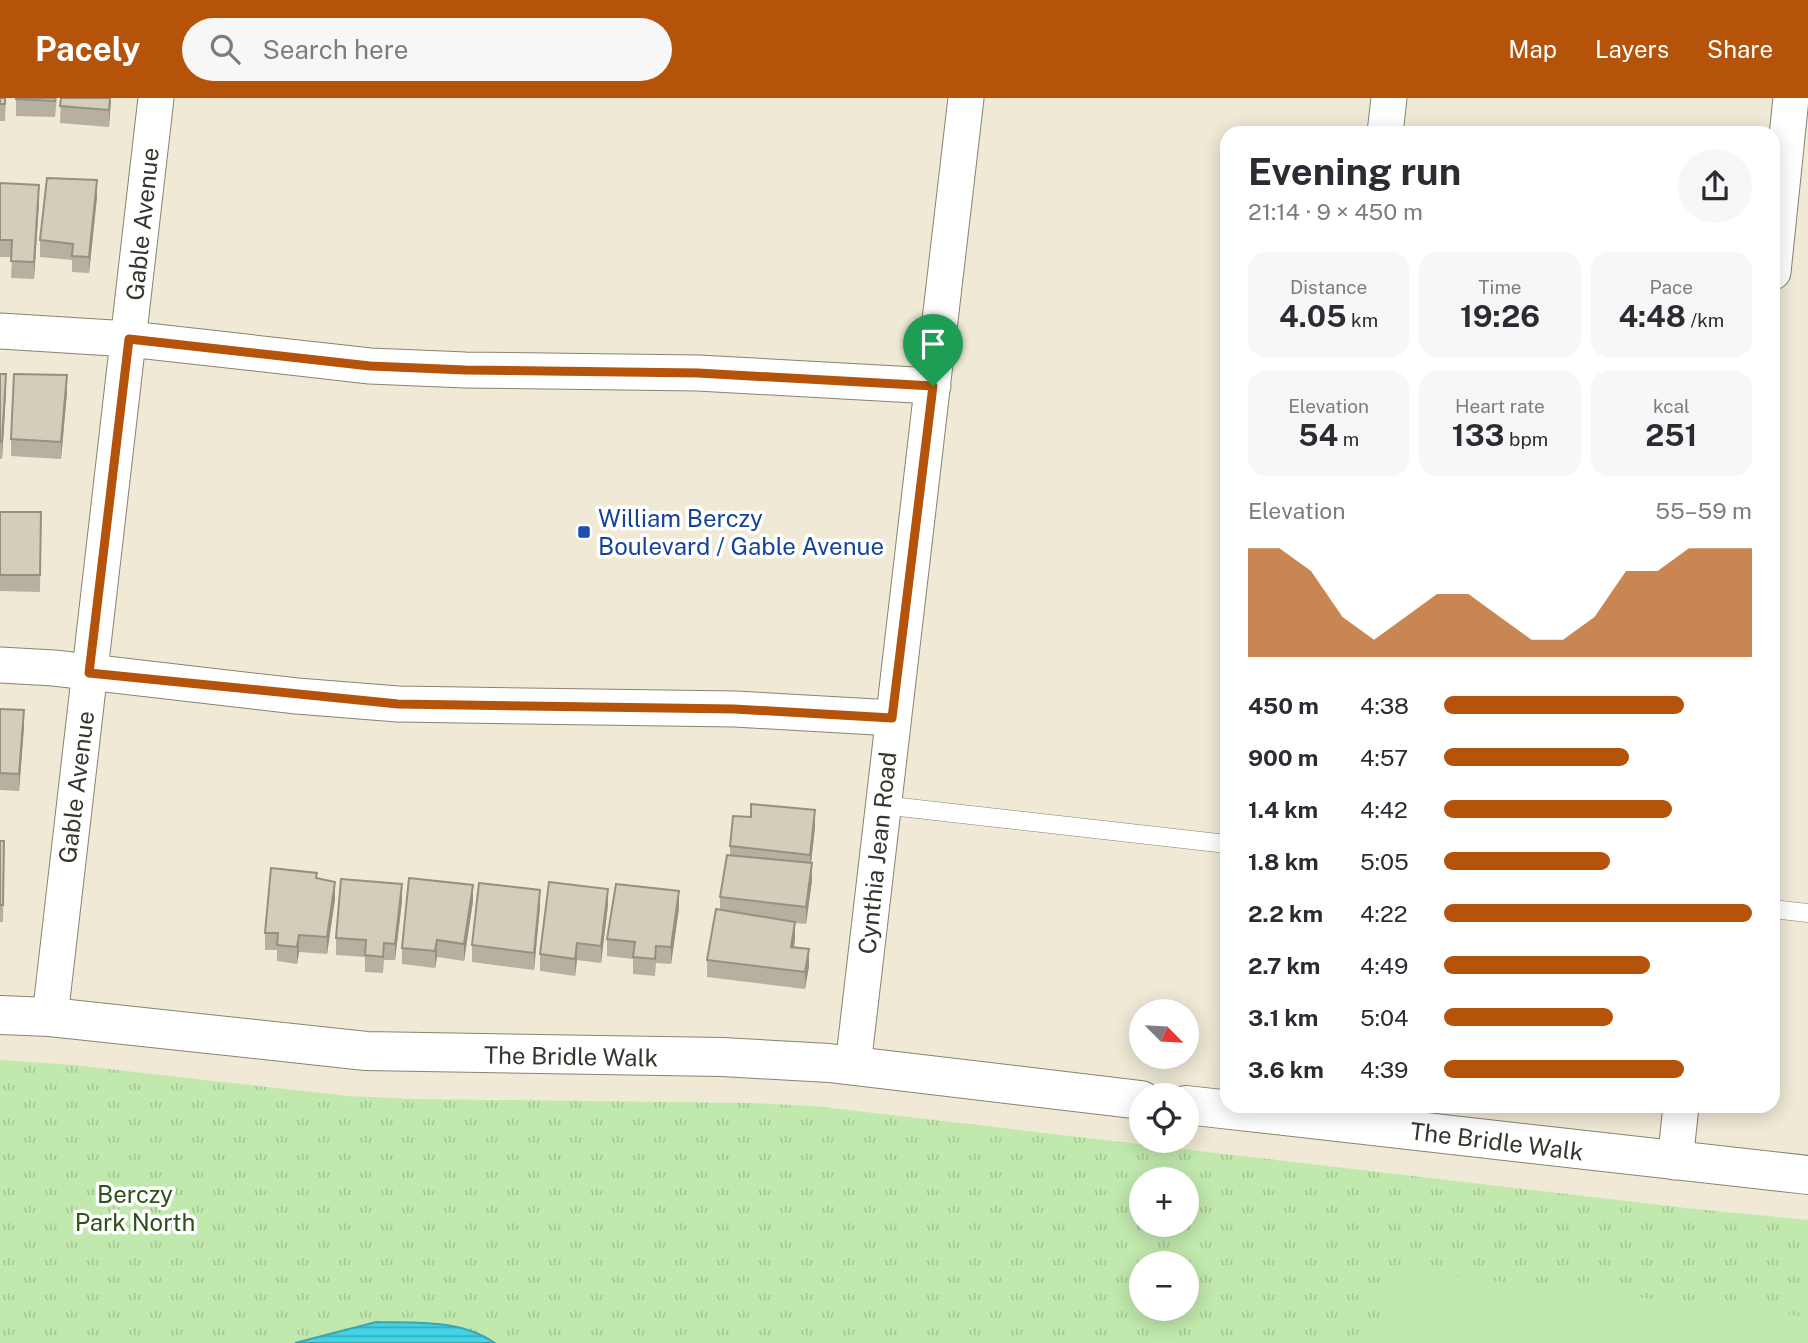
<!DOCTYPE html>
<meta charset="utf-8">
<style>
body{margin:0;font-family:"Public Sans",sans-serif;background:#f7f7f7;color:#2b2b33;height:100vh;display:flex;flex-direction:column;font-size:26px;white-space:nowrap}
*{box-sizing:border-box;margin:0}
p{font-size:23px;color:#7c7c81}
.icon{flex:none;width:38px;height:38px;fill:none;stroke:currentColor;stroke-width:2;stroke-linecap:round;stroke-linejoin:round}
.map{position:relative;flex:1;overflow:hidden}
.details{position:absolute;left:1220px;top:28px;width:560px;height:987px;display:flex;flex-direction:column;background:#fff;border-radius:21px;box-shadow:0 4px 18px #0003}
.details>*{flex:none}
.needle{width:46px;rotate:114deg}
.fabs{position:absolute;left:1129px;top:901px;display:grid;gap:14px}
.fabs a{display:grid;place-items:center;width:70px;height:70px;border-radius:50%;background:#fff;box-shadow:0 4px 18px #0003;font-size:35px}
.pin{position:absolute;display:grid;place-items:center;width:60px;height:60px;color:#fff;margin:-72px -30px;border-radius:50% 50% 50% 0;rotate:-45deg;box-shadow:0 0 7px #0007}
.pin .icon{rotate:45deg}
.round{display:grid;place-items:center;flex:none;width:74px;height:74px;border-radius:37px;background:#f7f7f7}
.head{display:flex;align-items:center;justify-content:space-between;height:119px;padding:0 28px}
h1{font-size:38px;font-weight:700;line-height:52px}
.metrics{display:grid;grid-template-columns:repeat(3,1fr);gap:10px;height:119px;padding:7px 28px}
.metrics div{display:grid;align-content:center;border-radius:18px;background:#f7f7f7;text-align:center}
.metrics b{font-size:30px;font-weight:700}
.metrics small{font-size:19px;font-weight:400}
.metrics p{font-size:19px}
.chart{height:196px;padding:14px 28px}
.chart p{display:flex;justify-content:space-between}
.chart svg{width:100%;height:126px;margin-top:7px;fill:#b45309;opacity:.7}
ul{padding:0 28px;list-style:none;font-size:23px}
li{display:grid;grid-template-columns:112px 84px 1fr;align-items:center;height:52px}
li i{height:18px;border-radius:9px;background:#b45309}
header{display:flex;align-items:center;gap:42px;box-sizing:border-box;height:98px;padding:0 35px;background:#b45309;color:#fff}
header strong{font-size:33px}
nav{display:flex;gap:38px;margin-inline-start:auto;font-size:24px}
.search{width:490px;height:63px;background:#f7f7f7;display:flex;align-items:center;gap:18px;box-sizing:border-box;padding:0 24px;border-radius:38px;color:#7c7c81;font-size:26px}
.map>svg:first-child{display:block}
</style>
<header>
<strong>Pacely</strong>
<div class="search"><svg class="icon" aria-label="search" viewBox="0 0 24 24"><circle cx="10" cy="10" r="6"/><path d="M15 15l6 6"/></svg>Search here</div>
<nav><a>Map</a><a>Layers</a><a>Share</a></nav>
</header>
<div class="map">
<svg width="1808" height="1245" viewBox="0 0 1808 1245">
<defs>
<pattern id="park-tufts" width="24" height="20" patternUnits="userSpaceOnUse" patternTransform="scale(1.75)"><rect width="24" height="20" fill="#c1e9ad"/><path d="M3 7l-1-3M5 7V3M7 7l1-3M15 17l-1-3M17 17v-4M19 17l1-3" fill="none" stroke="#a6c895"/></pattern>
<pattern id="water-rules" width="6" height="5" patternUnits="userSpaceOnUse" patternTransform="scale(1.75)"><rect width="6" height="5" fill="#41d3e6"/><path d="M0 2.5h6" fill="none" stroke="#37acbb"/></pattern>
</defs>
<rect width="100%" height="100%" fill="#efe9d6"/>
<!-- park -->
<path fill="url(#park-tufts)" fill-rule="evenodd" d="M0 962 73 967 348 998 414 1001 751 1005 814 1008 1686 1110 1808 1122V1245H0ZM1141 1082H1186V1127H1141ZM1141 1166H1186V1211H1141Z"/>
<!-- pitch -->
<path fill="#c1e9ad" d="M1392 1171 1808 1219V1245H1383Z"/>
<!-- water -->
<path fill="url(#water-rules)" stroke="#3ea4ae" stroke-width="2" d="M376 1224C416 1225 460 1221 495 1245H295Z"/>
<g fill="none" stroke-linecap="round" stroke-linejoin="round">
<!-- service casing -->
<g stroke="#888371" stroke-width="19">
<path id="service" d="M882 707 1227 746
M1773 811 1808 815"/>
</g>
<!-- minor casing -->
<g stroke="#888371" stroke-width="37">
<path id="minor" d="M1385 35 1389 0
M1773 174 1791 0
M0 233 129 241 370 268 465 272 698 275 933 288
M0 567 54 570 297 598 398 606 735 611 893 620
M50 919 156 0
M853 968 966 0
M1675 1064 1681 1008"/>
</g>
<!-- tertiary casing -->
<g stroke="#888371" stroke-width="40">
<path id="tertiary" d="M0 917 50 919 366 953 722 959 829 965 1141 1002
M1186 1007 1808 1077"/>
</g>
<!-- service -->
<use href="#service" stroke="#fff" stroke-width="18"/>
<!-- minor -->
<use href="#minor" stroke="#fff" stroke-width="35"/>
<!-- tertiary -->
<use href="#tertiary" stroke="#fff" stroke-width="38"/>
</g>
<!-- wall -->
<path fill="#b5b0a0" d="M0 0H6L5 23H0Z
M16 0H57L55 19 16 18Z
M61 0H111L109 29 60 25Z
M0 85 39 104 34 181 11 180 12 159H0Z
M97 99 89 175 72 174V162L40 159V142Z
M0 276 6 293 2 361H0Z
M67 294 61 361 11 358V341Z
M0 414H41L40 494 0 493Z
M0 611 24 629 19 693 0 692Z
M815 729 811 765 812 782 806 826 795 825V841L794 850 809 868 805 891 707 879V862L720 811V799L730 757V748Z
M0 743H4L3 824H0Z
M317 781 335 801 327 856 299 854 297 866 277 863V852H265V835Z
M402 803 395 862H384L383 875 365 874V859L336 857V840Z
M473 803 464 863 437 859 435 870 402 866V850Z
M608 807 601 865 577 862 575 878 540 873V856Z
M540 809 534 872 472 864V847Z
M679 810 671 866 656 865 655 878 633 876V861L607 858V841Z"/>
<!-- shaded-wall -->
<path fill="#949082" d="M110 0H111L109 29V12Z
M97 82V99L89 175V159Z
M39 87V104L34 181V164Z
M6 276V293L2 361V344Z
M67 277V294L61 361V344Z
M24 612V629L19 693V676Z
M815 712V729L810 774V757Z
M812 765V782L806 826V809Z
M335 784V801L327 856V839Z
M402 786V803L395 862V846Z
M473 787V803L464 863V846Z
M608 791V807L601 865V848Z
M540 792V809L534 872V855Z
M679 793V810L671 866V849Z
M795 824V841L791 866V849Z
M299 837V854L297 866V849Z
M437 842V859L435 870V853Z
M577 845V862L575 878V861Z
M809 851V868L805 891V874Z"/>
<!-- building -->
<path fill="#d3cdba" stroke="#949082" stroke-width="2" d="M0 0H5V6H0Z
M16 0H55V3L16 1Z
M61 0H110L109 12 60 8Z
M47 80 97 82 89 159 72 158 73 146 40 142Z
M0 85 39 87 34 164 11 163 12 142H0Z
M0 276H6L2 344H0Z
M14 276 67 277 61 344 11 341Z
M0 414H41L40 477H0Z
M0 611 24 612 19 676 0 675Z
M751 706 815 712 810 757 730 748 733 718 751 719Z
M0 743H4L3 807H0Z
M727 757 812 765 806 809 720 799Z
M271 770 317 775 316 780 335 784 327 839 299 837 297 849 277 847 278 835H265Z
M409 780 473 787 464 846 437 842 435 853 402 850Z
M341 781 402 786 395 846 384 845 383 859 365 857 366 842 336 840Z
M549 784 608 791 601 848 577 845 575 861 540 856Z
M479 785 540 792 534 855 472 847Z
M616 786 679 793 671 849 656 848 655 861 633 859 635 844 607 841Z
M716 811 795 824 791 849 809 851 805 874 707 862Z"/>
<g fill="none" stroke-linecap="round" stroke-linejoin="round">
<!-- route casing -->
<g stroke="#fff" stroke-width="14">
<path id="route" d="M129 241 370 268 465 272 698 275 933 288 892 620 734 611 398 606 89 575Z"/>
</g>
<!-- route -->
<use href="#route" stroke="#b45309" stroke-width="9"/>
</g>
<!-- markers -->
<rect fill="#1a4fb4" stroke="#fff" stroke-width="2.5" x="577" y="427" width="14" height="14" rx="3.5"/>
<g text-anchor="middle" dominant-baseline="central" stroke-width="7" stroke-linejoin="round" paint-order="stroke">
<!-- street labels -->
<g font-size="24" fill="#37352d" stroke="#fff">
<text transform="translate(142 126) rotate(-84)">Gable Avenue</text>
<text transform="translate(76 689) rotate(-83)">Gable Avenue</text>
<text transform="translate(877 755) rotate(-84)">Cynthia Jean Road</text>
<text transform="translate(571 958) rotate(1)">The Bridle Walk</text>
<text transform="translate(1497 1043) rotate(7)">The Bridle Walk</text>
</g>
<!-- transit labels -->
<g font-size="24" fill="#164399" stroke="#fff" text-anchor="start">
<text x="598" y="420">William Berczy<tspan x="598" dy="28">Boulevard / Gable Avenue</tspan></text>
</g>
<!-- park labels -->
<g font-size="24" fill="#2e5019" stroke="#fff">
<text x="135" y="1096">Berczy<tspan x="135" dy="28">Park North</tspan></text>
</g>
</g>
</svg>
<div class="fabs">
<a><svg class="needle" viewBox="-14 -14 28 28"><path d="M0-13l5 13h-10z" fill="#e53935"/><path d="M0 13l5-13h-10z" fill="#7c7c81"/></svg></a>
<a><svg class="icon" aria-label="locate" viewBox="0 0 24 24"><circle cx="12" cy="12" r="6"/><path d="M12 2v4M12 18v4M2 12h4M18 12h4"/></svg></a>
<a>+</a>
<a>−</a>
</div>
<div class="pin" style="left:933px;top:288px;background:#1e9e55"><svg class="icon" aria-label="arrive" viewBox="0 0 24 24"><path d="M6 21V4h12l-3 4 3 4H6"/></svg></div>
<section class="details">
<div class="head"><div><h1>Evening run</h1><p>21:14 · 9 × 450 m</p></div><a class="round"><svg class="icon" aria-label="share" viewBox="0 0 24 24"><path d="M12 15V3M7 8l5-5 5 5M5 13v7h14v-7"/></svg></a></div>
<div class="metrics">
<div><p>Distance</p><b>4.05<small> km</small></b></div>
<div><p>Time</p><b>19:26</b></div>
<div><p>Pace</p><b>4:48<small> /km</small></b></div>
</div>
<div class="metrics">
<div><p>Elevation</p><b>54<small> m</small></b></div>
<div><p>Heart rate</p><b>133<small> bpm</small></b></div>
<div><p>kcal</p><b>251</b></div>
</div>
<div class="chart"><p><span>Elevation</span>55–59 m</p>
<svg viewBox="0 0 160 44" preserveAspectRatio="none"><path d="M0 44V6L10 6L20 14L30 30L40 38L50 30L60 22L70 22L80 30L90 38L100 38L110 30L120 14L130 14L140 6L150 6L160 6V44z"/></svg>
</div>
<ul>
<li><b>450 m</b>4:38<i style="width:78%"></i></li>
<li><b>900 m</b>4:57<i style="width:60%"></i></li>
<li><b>1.4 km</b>4:42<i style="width:74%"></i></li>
<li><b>1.8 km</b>5:05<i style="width:54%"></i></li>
<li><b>2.2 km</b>4:22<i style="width:100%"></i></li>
<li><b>2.7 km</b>4:49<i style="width:67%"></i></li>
<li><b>3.1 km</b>5:04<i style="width:55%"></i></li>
<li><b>3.6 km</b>4:39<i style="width:78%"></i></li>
</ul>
</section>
</div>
